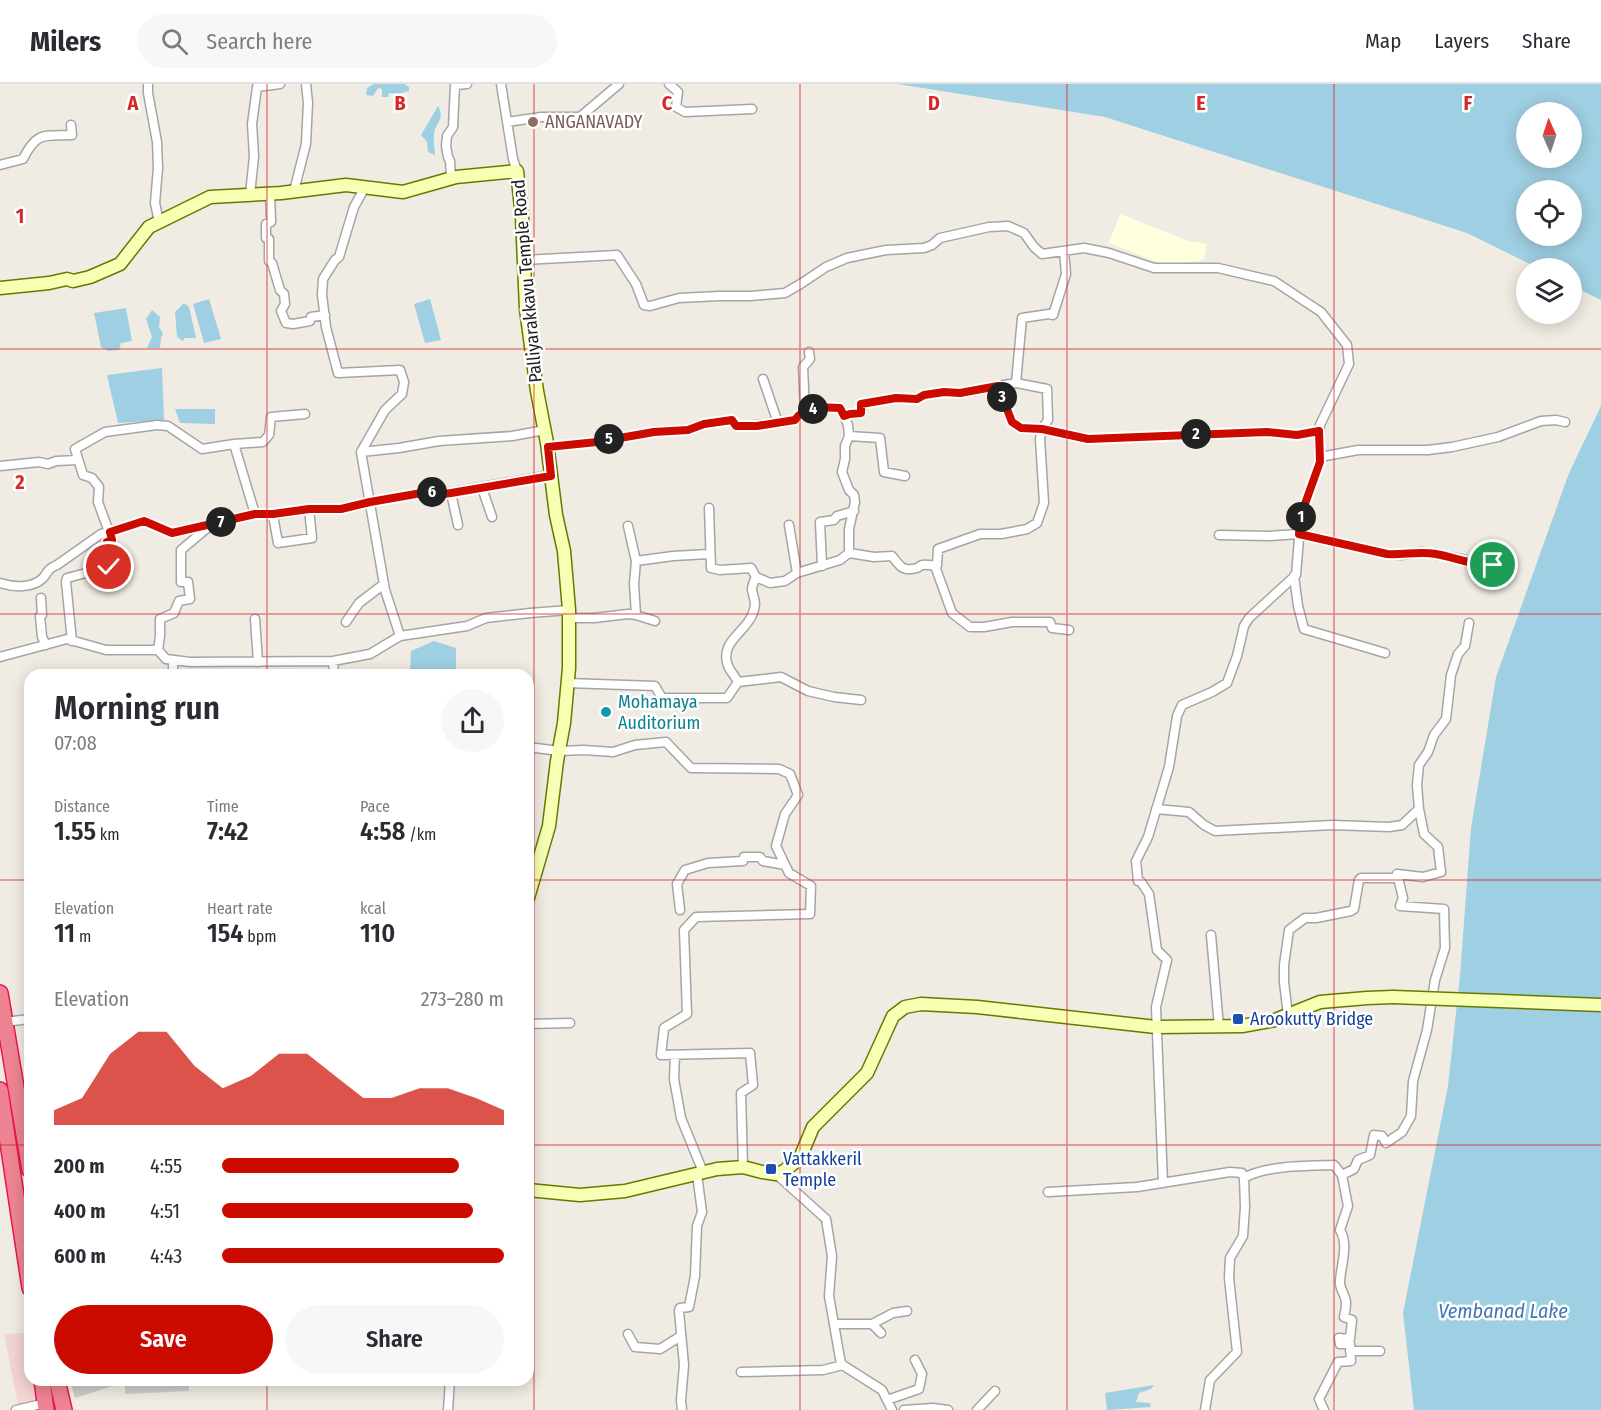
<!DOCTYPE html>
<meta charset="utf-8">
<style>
body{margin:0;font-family:"Fira Sans Condensed",sans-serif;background:#f7f7f7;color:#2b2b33;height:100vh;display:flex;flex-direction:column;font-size:22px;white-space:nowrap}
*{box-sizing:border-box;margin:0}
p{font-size:20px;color:#7c7c81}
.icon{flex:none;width:33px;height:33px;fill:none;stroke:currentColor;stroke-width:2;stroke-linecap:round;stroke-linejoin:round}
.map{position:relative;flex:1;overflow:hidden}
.details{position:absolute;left:24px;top:585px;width:510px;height:717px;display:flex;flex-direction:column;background:#fff;border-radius:18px;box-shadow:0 3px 15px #0003}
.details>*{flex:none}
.needle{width:39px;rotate:357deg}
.buttons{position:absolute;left:1516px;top:18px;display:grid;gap:12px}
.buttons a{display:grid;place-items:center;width:66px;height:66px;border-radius:50%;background:#fff;box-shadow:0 3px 15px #0003;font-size:30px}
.pin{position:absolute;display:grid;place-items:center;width:51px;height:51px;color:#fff;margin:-26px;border:3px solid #fff;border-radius:50%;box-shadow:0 2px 6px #0007}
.km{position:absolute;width:30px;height:30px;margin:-15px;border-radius:50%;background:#222;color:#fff;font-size:16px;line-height:30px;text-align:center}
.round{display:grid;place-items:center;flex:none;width:63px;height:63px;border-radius:32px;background:#f7f7f7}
.overview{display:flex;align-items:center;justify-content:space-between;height:102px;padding:0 30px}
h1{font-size:33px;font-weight:600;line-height:45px}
.metrics{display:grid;grid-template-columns:repeat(3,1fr);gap:9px;height:102px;padding:6px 30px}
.metrics div{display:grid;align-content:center}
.metrics b{font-size:26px;font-weight:600}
.metrics small{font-size:16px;font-weight:400}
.metrics p{font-size:16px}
.chart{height:168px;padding:12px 30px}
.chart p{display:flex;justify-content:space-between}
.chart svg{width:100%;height:108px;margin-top:6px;fill:#cc0b00;opacity:.7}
.action{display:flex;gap:12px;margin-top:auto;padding:12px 30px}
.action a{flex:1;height:69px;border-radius:36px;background:#cc0b00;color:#fff;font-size:24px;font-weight:600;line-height:69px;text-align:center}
.action a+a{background:#f7f7f7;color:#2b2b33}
ul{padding:0 30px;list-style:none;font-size:20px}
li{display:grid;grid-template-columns:96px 72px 1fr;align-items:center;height:45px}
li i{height:15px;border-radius:8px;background:#cc0b00}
header{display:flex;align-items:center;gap:36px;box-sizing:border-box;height:84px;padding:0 30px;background:#fff;border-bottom:2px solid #e1e1e2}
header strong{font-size:28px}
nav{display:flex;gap:33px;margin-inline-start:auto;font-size:21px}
.search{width:420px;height:54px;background:#f7f7f7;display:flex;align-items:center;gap:15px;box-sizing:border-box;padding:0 21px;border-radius:33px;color:#7c7c81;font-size:22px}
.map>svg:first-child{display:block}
</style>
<header>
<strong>Milers</strong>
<div class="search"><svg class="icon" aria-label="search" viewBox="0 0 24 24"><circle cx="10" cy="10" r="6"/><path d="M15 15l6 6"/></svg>Search here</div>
<nav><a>Map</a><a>Layers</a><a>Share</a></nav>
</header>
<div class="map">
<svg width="1601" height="1326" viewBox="0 0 1601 1326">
<rect width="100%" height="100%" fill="#f0ece3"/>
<!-- commercial -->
<path fill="#f2d4d1" d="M27 1249 30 1272V1296H34L38 1326H19L4 1250Z"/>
<!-- education -->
<path fill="#fdffdd" d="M1120 130 1189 157 1207 160 1204 176 1167 182 1109 159Z"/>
<!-- religious -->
<path fill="#ccc" d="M70 1296H118L119 1300 75 1314Z
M125 1296H188L189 1307 125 1310Z"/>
<!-- water -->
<path fill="#9fcfe2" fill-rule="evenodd" d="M374 0H404L409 3V7L398 10 389 9 388 13H382V5L378 4 373 12 366 11 367 4Z
M898 0H1601V216L1572 202V184H1538L1467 149 1105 33ZM1527 28H1572V74H1527ZM1527 106H1572V152H1527Z
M438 22C446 36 435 38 434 50 433 57 435 65 435 71L428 68 427 58 421 51Z
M209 215 221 255 204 259 193 220Z
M430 215 441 256 425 259 414 220Z
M184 219 189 223 196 254H185L183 257 177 253 175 228Z
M126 224 132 257 121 259 119 266 108 267 101 263 94 229Z
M152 226 160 233 159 243 163 250 161 254 160 264H147L152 253 146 235Z
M162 284 164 336 118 339 107 291Z
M1601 322V1326H1414L1403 1229 1448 1002 1460 892 1471 744 1496 593 1569 389Z
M175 325H215V340L180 339Z
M434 557 456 564V591H410L411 567Z
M1154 1301 1151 1305 1139 1309 1136 1318 1150 1319 1151 1323 1107 1326 1105 1309Z"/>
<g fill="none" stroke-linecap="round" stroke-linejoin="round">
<!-- street casing -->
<g stroke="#a5a5a5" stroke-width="11">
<path id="street" d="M148 0V9L157 58 158 84 155 119 159 138
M501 0 513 75 517 87
M669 0 678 8 676 23 685 28 752 25
M507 38 541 33H580L619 0
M0 81 23 75C37 47 44 52 72 51L71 41
M451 94 450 77 448 73 446 62 447 52 453 43 455 1 467 0
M364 105 354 123 339 173 335 176 323 195 322 211 326 243 338 289 400 286 404 298 402 310 385 326 361 368 385 506 400 552
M294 107 306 60 308 19 306 0
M270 109 271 138 266 140V154L269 155V177L272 179 280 206 284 210 285 220 281 227 286 239 293 240 310 237 311 233 325 231
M250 111 254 72 252 40 257 3 280 0
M1064 167 1066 190 1053 231 1049 230 1022 234 1016 299 1047 305 1048 336 1042 345 1088 355 1267 348 1297 351 1319 347
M524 176 617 171 636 200 644 221 650 222 679 214 719 212H751L785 209 802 199 826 183 847 174 886 166 924 164 932 161 940 154 989 143 1008 142 1024 149 1034 163 1042 170 1084 164 1109 169 1154 184H1218L1274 197 1321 228 1347 261 1349 280 1320 341 1319 358 1320 378 1301 431 1296 491 1249 534 1244 542 1237 572 1227 599 1212 608 1182 621 1177 632 1169 683 1148 753 1136 777 1138 797 1141 798 1149 810 1157 866 1167 876 1156 923 1163 1099
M763 295 778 339
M805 327 803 283 810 275 809 268
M844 332 848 341 849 352 845 362V375L842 388 849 406 854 411 855 418 849 445V469
M849 352 880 354 884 388 905 392
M234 360 263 358 269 351 271 333 305 330
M548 363 597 358 654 348 688 346 704 340 732 336 736 342C756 342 775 340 795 336 803 322 825 323 840 324L844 332 861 329V320L896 314 917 315 924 311 944 308 960 309 974 307 998 302
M361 368 399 364 439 357 512 352 545 346
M1320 373 1358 366H1428L1452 363 1498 353 1541 337 1556 336 1565 338
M0 382 39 378 48 380 56 377 78 376
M482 404 492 433
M451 409 458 441
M709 424 711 484 720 486 751 484 756 493
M255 430 273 431 309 425H341L370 418 433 407 436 411 551 391
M273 431 278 459 312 454 309 425
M789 441 797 489
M628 442 636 477
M1219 451 1268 452 1299 450 1387 470 1401 471 1421 468 1462 475 1483 482 1493 481 1504 471
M822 482 820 438 834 436 837 432 854 427
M935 482 952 529 970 543H984L1012 538H1050L1052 544 1069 546
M1294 492 1298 522 1304 545 1385 569
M0 499C13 503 32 505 43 494 49 487 47 485 57 481L101 450 145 437 172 449 255 430 234 360 202 365 168 342 157 341 105 348 75 365 83 391 92 394 99 403 98 418 112 456 107 458 110 466 107 468 109 483 67 494 66 498 72 557
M41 514 42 531 40 532 42 553 46 561
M636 531 655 537
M569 534H594L628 530 636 531 634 500 636 477 673 472 709 470
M255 535 258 578
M346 538 359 519 384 500
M158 566 160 552V535L174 529 179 517 190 515 188 498H181V466L206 445 208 441
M0 573 67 555 106 566H158L166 575 190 578 333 577 370 570 400 552 467 542 486 534 530 529 569 526
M333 577 334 591
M173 591V576
M738 598C735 592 730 587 728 582 719 557 746 549 753 529 757 518 754 516 752 506 752 502 754 497 756 493L770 499 785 497 797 489 840 476 849 469 874 473 892 472C900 482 902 488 917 484 919 483 920 482 922 481 926 480 932 482 937 481L938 465 980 450H1001L1017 447 1027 445 1037 439 1044 419 1040 355 1042 345 1021 344 1012 338 998 302 1016 299
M567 599 655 602 662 614H727L738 598 781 593 808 607 834 613 861 616
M528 665 536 664 559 667 584 666 613 668 635 661 666 658 691 684 779 685 790 690 798 711 785 730 776 762 789 789 811 802 810 830 696 833 684 846 687 930 664 944 661 971 750 969 753 1001 741 1009 743 1083
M1156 725 1189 728 1204 741 1215 747 1333 741 1389 743 1402 741 1419 725 1417 701 1419 681 1428 668 1434 651 1446 635 1451 591 1458 570 1465 562 1469 539
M680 826 677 800 685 786 708 779 743 777 744 773H760L763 777 785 781
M1211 851 1219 943
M1288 931 1284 898V881L1289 846 1305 834H1316L1351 827 1354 825 1359 796 1361 794H1398
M4 938 30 935
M528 940 570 939
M675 971 674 995 681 1034 703 1088
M776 1090 826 1135 832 1172 829 1212 841 1280 882 1306 892 1326
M1244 1094C1267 1081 1308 1082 1334 1081L1342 1091 1354 1085 1358 1076 1370 1071 1374 1051 1382 1052 1386 1059 1402 1048 1411 1032 1413 997 1427 946 1435 896 1445 864 1444 825 1400 822 1403 814 1397 790 1423 793 1441 788 1438 763 1424 750 1419 725
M1048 1108 1137 1103 1230 1088 1242 1089 1244 1094 1245 1123 1243 1152 1230 1174 1229 1194 1237 1268 1210 1296 1205 1326
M834 1240H872L881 1249
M872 1240 893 1229 907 1227
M628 1250 635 1263 660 1265 681 1252
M1350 1267H1380
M741 1288 823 1286 843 1281
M887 1316 919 1305 922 1290 915 1276
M16 1326 46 1319
M448 1326 450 1296
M682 1326 681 1316 684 1281 679 1227 680 1224 689 1223 695 1192 697 1142 702 1128 697 1090
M904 1326 933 1324 948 1326
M977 1326 995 1307
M1324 1326 1319 1315 1338 1278 1351 1277 1350 1260H1340L1339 1254 1350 1255 1352 1236 1344 1233C1345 1229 1346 1223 1346 1219 1346 1211 1339 1205 1340 1197 1341 1181 1349 1160 1340 1146L1348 1122 1342 1091"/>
</g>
<!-- secondary casing -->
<g stroke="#667a00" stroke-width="15">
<path id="secondary" d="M0 204 49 199 67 195 73 197 90 193 120 180 149 143 210 113 281 109 346 101 403 108 456 93 517 87 522 133 526 225 537 307 547 359 556 431 564 467 569 526V584L564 639 557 677 549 742 528 814
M528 1106 580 1111 625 1107 717 1085 743 1083 762 1088 776 1090 784 1087 800 1074 813 1043 867 989 893 932 905 923 921 920 977 923 1156 943 1242 942 1275 936 1320 918 1367 914 1393 913"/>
</g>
<!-- highway casing -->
<g stroke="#ea1452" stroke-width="18">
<path id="highway" d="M0 909 30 1086
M0 1006 30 1204
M42 1296 46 1326
M57 1296 64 1326"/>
</g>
<!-- street -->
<use href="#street" stroke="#fff" stroke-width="8"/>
<!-- secondary -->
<use href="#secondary" stroke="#f7ffb2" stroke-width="12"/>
<!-- highway -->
<use href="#highway" stroke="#ee8492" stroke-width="15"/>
<!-- secondary-bridge casing -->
<g stroke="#667a00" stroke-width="15" stroke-linecap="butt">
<path id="secondary-bridge" d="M1393 913 1601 921"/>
</g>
<!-- secondary-bridge -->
<use href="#secondary-bridge" stroke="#f7ffb2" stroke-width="12"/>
</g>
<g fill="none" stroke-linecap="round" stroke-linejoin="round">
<!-- route casing -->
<g stroke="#fff" stroke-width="12">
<path id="route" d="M109 483 107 468 110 466 107 458 112 456 110 448 144 437 172 449 255 430H273L309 425H341L370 418 433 407 436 411 451 409 551 392 548 363 597 358 654 348 688 346 704 340 732 336 736 342H757L795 336C803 322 825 323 840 324L844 332 850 330 861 329V320L896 314 917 315 924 311 944 308 960 309 998 302 1012 338 1021 344 1042 345 1088 355 1267 348 1297 351 1319 347 1320 378 1301 431 1299 450 1387 470C1404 471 1419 467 1436 470 1454 473 1474 482 1493 481"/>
</g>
<!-- route -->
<use href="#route" stroke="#cc0b00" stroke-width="8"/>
</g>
<!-- grid -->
<path fill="none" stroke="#d62828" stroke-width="1.5" stroke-opacity="0.55" d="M267 0V591M534 0V1326M800 0V1326M1067 0V1326M1334 0V1326M0 265H1601M0 530H1601M0 796H30M528 796H1601M0 1061H30M528 1061H1601M267 1296V1326"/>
<!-- markers -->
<circle fill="#8d6e63" stroke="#fff" stroke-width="2" cx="533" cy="38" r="6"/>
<circle fill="#0f9aa8" stroke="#fff" stroke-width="2" cx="606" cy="628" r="6"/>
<g fill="#1a4fb4" stroke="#fff" stroke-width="2">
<rect x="1232" y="929" width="12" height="12" rx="3"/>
<rect x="765" y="1079" width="12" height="12" rx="3"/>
</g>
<g text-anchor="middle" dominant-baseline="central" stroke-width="5" stroke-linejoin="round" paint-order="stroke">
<!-- education labels -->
<g font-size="18" fill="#785e54" stroke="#fff" text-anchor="start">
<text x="545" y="38">ANGANAVADY</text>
</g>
<!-- street labels -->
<g font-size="18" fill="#1e1e1e" stroke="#fff">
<text transform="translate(527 197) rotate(-95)">Palliyarakkavu Temple Road</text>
</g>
<!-- culture labels -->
<g font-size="18" fill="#0d838f" stroke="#fff" text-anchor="start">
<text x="618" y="618">Mohamaya<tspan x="618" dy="21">Auditorium</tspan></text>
</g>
<!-- transit labels -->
<g font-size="18" fill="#164399" stroke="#fff" text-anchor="start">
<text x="1250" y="935">Arookutty Bridge</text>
<text x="783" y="1075">Vattakkeril<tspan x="783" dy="21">Temple</tspan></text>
</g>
<!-- water labels -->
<g font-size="20" font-style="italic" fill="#4276b6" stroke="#fff">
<text x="1503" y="1227">Vembanad Lake</text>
</g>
</g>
<g font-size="20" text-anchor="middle" font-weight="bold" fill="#d62828" stroke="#fff" stroke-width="5" stroke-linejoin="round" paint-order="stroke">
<text x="133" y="26">A</text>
<text x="400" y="26">B</text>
<text x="667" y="26">C</text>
<text x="934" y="26">D</text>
<text x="1201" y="26">E</text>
<text x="1468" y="26">F</text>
<text x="20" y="139">1</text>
<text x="20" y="405">2</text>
</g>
</svg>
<div class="buttons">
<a><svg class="needle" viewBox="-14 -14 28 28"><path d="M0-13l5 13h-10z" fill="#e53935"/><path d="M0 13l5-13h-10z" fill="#7c7c81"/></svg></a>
<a><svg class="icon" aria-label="locate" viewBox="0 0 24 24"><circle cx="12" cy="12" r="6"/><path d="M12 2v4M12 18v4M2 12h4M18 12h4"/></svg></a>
<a><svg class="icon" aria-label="layers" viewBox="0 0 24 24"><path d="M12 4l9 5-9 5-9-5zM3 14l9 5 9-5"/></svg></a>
</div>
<div class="pin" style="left:1493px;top:481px;background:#1e9e55"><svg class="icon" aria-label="arrive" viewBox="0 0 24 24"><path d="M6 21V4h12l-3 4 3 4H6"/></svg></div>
<div class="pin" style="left:109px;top:483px;background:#d93025"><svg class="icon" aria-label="check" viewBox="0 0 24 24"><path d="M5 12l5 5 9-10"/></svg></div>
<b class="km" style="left:1301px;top:433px">1</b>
<b class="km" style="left:1196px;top:350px">2</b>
<b class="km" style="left:1002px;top:313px">3</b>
<b class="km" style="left:813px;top:325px">4</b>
<b class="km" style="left:609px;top:355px">5</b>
<b class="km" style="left:432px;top:408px">6</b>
<b class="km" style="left:221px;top:438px">7</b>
<section class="details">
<div class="overview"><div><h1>Morning run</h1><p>07:08</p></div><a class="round"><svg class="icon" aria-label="share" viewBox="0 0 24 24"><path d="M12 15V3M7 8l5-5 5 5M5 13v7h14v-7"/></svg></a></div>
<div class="metrics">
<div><p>Distance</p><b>1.55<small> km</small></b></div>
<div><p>Time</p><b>7:42</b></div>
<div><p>Pace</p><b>4:58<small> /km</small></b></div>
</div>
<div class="metrics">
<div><p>Elevation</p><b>11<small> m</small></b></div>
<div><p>Heart rate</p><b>154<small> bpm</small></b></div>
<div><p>kcal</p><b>110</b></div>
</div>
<div class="chart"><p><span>Elevation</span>273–280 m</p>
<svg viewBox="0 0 160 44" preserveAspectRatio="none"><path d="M0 44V38L10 33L20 15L30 6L40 6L50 20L60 29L70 24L80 15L90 15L100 24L110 33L120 33L130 29L140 29L150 33L160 38V44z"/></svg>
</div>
<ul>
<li><b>200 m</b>4:55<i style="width:84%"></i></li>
<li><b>400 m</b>4:51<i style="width:89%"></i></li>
<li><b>600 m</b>4:43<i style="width:100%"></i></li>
</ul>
<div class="action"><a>Save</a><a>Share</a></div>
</section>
</div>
